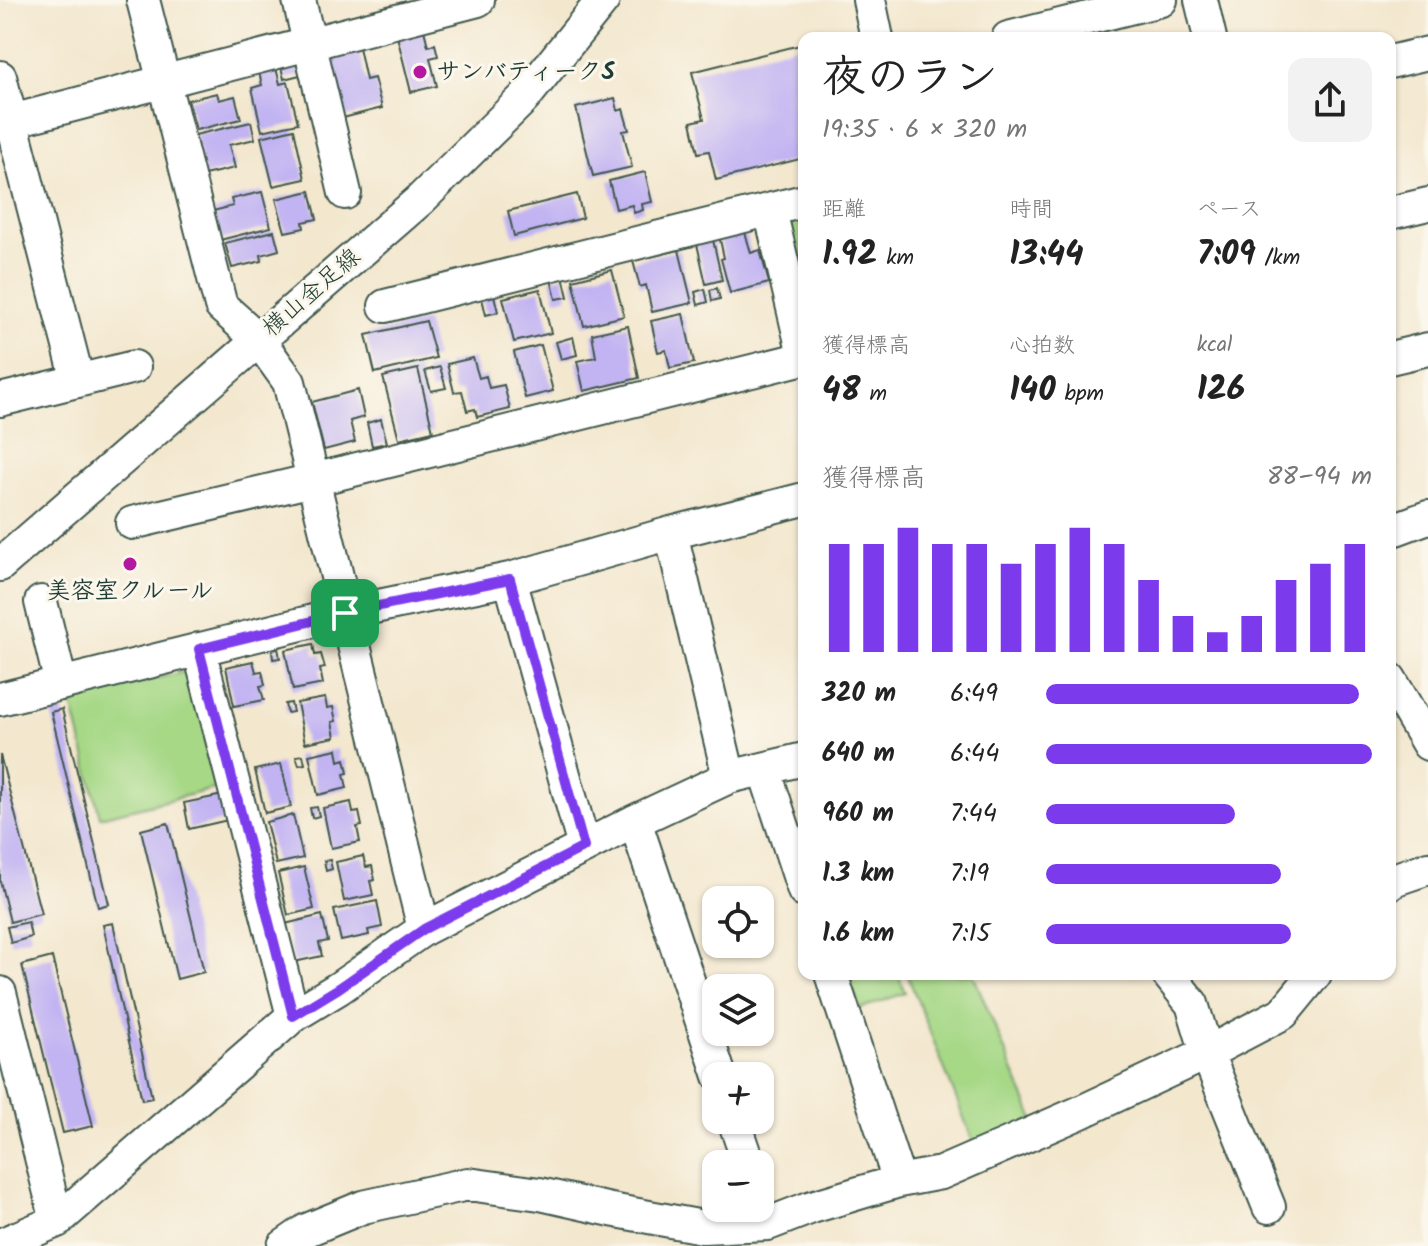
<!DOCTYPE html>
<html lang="ja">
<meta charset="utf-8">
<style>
body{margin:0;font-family:Kalam,"Klee One",sans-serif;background:#f2f2f2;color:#222;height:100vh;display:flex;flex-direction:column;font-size:30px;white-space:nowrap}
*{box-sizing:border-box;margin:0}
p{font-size:26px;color:#767676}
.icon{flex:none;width:44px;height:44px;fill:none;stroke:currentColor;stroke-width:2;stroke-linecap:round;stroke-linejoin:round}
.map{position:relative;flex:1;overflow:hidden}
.side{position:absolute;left:798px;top:32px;width:598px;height:948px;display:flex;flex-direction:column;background:#fff;border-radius:16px;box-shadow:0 2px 6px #0004}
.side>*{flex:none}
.fabs{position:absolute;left:702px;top:886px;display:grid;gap:16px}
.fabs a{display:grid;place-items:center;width:72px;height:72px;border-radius:16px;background:#fff;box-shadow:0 2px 6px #0004;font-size:40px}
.pin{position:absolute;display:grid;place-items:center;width:68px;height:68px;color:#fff;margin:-34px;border-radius:16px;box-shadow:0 4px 12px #0006}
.round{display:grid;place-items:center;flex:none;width:84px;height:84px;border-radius:16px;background:#f2f2f2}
.headline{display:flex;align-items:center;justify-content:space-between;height:136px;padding:0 24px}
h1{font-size:44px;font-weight:600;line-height:60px}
.stats{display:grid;grid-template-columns:repeat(3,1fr);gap:12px;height:136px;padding:8px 24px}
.stats div{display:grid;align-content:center}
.stats b{font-size:34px;font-weight:600}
.stats small{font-size:22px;font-weight:400}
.stats p{font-size:22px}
.chart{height:224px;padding:16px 24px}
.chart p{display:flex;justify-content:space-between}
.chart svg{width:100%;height:144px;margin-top:8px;stroke:#7c3aed;stroke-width:6}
ul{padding:0 24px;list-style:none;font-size:26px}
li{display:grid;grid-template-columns:128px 96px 1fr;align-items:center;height:60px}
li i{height:20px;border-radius:10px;background:#7c3aed}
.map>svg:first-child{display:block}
</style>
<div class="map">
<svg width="1428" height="1246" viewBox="0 0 1428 1246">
<rect width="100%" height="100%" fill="#fbf7ec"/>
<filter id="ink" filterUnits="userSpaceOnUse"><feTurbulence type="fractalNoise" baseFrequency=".0125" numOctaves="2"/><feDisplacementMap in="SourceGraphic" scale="16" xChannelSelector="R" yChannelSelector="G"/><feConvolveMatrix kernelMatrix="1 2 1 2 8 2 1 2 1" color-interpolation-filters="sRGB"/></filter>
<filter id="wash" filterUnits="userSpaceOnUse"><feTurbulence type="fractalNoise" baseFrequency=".006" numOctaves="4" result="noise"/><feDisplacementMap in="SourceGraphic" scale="32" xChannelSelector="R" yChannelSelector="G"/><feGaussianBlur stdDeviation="1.8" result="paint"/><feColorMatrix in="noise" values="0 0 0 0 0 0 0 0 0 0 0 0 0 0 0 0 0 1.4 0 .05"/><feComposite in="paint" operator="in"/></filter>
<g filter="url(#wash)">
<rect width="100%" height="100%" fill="#f3e7ce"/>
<!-- green -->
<path fill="#a6d886" stroke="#628a5d" stroke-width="2" d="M804 212V296L788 228 794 214Z
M183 672 195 675 222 787 100 817 71 699Z
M848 974H898L905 993 860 1009Z
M907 974H973L1034 1120 975 1146Z"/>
<g id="blocks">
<!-- building -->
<path fill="#c2b4f2" d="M423 26 428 46 435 44 438 56 430 58 437 86 411 92 396 32Z
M804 44V158L716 180 709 151 698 153 691 122 704 119 692 72Z
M359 47 366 80 374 78 382 108 339 119 324 55Z
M297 63 300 75 284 79 281 67Z
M276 68 280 84 288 82 298 123 262 131 252 88 262 85 259 72Z
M217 93 219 100 235 96 241 119 196 130 188 100Z
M615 98 618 111 623 109 629 130 623 131 632 167 593 176 576 108Z
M251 122 255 139 229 145 235 168 204 175 195 135Z
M294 129 305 179 273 186 261 137Z
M645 172 652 202 642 204 643 210 634 213 632 205 616 209 609 181Z
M310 191 317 219 303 222 304 228 285 232 276 199Z
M262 192 271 227 220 240 213 211 233 206 231 199Z
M577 194 583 218 514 236 508 211Z
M744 229 751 253 760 250 769 283 730 293 721 259 724 258 719 235Z
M274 231 279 250 261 255 262 261 232 268 225 243Z
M713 240 722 280 706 284 697 244Z
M679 250 692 303 652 312 646 285 640 287 633 261Z
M612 270 624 316 584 326 573 280Z
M563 276 568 297 556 299 551 279Z
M717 288 720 299 712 301 710 290Z
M540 289 551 333 514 342 503 298Z
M705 289 708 302 698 305 695 292Z
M493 291 498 312 486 315 481 294Z
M683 314 694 363 670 368 666 350 658 352 651 321Z
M426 321 436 358 375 373 366 335Z
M628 326 639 378 584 391 577 361 596 357 592 334Z
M573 337 577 355 561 359 556 342Z
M541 345 553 391 525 398 514 352Z
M473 358 479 378 486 376 489 388 504 385 510 409 477 417 475 409 467 411 462 391 454 392 447 364Z
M440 367 446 388 431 391 425 371Z
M418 369 433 431 399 439 383 377Z
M358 390 364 417 350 421 355 442 324 450 312 402Z
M381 419 387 443 372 446 367 423Z
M313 644 315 655 321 654 325 668 320 669 323 684 293 690 285 650Z
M278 648 280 658 273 659 272 650Z
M253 661 256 672 262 671 265 685 260 686 264 700 234 706 226 667Z
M325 698 327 708 333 707 336 721 332 722 335 737 305 743 297 703Z
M291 703 293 712 287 713 285 704Z
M62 709 109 904 98 907 51 712Z
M337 749 339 761 345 759 348 773 344 774 347 788 318 795 309 755Z
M0 755 41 914 10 922 0 881Z
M303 755 305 764 299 765 296 756Z
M281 764 291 807 265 813 255 770Z
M223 795 228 820 189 829 184 803Z
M351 802 353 813 359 812 362 826 357 827 360 842 331 848 323 808Z
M317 807 319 816 312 818 310 808Z
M293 815 303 858 276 864 266 822Z
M168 823 204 972 177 979 141 830Z
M363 856 366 867 372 866 375 880 370 881 373 895 344 901 336 862Z
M330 860 332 869 326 871 324 861Z
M304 867 314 909 288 915 278 873Z
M377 901 382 927 368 930 369 935 341 941 334 910Z
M322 915 328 941 319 943 322 956 294 962 285 924Z
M28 922 31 937 11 943 7 927Z
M113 923 152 1098 142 1100 103 925Z
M52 957 93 1126 63 1133 22 965Z"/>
</g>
</g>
<g filter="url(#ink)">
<use href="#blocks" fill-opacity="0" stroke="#3f564b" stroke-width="2"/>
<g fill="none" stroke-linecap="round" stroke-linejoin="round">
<!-- minor casing -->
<g stroke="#3f564b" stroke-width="36">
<path id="minor" d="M143 0 221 306 258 339 289 382 424 929
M299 0 345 193
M869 0 877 38
M1201 0 1210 38
M1008 38 1161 0
M1390 62 1428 53
M0 77 78 381
M0 124 478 0
M770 210 804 355
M1390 213 1428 204
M385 306 804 201
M1390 358 1428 349
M0 400 134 367
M132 523 313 480 804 358
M1390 531 1428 517
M671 533 729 777
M0 565 420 200 524 98 603 0
M510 579 584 847
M41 602 61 684
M199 649 293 1016
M1390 679 1428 744
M0 699 345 613 510 579 671 533 804 499
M764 769 804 891
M635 821 720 1076
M1390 884 1393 880 1428 868
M831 974 899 1181
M0 993 57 1221
M734 1120 749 1164
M1269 1207 1207 1053 1283 1013 1315 974
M0 1245 57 1221 293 1016 339 988 424 929 635 821 729 777 804 759
M284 1246 307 1230 363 1207 468 1184 540 1194 611 1210 703 1227 768 1224 812 1207 899 1181 941 1173 1081 1112 1207 1053 1192 1004 1168 974"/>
</g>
<!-- minor -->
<use href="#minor" stroke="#fff" stroke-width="32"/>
</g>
</g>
<g fill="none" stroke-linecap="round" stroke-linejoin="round" filter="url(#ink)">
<!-- route casing -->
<g stroke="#fff" stroke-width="16">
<path id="route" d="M510 579 584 847 424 929 339 988 293 1016 199 649 345 613Z"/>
</g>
<!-- route -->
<use href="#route" stroke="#7c3aed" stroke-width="10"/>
</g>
<!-- markers -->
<g fill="#b5179e" stroke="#fbf7ec" stroke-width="3">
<circle cx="420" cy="72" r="8"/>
<circle cx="130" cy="564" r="8"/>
</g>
<g text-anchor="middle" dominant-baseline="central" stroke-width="6" stroke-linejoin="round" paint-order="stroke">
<!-- poi labels -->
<g font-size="24" font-weight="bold" fill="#1f3d34" stroke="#fbf7ec" text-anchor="start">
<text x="436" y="72">サンバティークS</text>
<text x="130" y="591" text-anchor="middle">美容室クルール</text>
</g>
<!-- street labels -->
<g font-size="24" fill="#1f3d34" stroke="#fbf7ec">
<text transform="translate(312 293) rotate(-41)">横山金足線</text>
</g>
</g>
</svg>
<div class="fabs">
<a><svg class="icon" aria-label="locate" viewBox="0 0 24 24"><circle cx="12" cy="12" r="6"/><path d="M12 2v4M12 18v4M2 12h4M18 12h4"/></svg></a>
<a><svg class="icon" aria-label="layers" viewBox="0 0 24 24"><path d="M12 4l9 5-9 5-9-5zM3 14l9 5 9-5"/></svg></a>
<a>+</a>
<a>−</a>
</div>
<div class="pin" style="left:345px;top:613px;background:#1e9e55"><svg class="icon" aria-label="arrive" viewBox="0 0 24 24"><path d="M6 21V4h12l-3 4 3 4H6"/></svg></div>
<section class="side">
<div class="headline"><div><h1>夜のラン</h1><p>19:35 · 6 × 320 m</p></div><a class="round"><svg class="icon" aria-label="share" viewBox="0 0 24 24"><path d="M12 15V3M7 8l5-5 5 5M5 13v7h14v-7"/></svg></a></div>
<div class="stats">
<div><p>距離</p><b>1.92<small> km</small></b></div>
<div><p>時間</p><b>13:44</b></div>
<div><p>ペース</p><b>7:09<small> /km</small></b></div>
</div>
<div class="stats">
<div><p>獲得標高</p><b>48<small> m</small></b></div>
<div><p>心拍数</p><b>140<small> bpm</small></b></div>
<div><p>kcal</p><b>126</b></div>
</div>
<div class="chart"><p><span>獲得標高</span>88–94 m</p>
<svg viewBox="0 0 160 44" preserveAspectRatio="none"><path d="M5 44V11M15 44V11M25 44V6M35 44V11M45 44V11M55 44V17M65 44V11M75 44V6M85 44V11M95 44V22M105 44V33M115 44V38M125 44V33M135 44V22M145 44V17M155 44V11"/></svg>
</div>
<ul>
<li><b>320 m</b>6:49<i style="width:96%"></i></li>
<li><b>640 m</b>6:44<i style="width:100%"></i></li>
<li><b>960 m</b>7:44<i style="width:58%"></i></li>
<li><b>1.3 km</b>7:19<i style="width:72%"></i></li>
<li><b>1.6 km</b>7:15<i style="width:75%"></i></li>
</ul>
</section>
</div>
